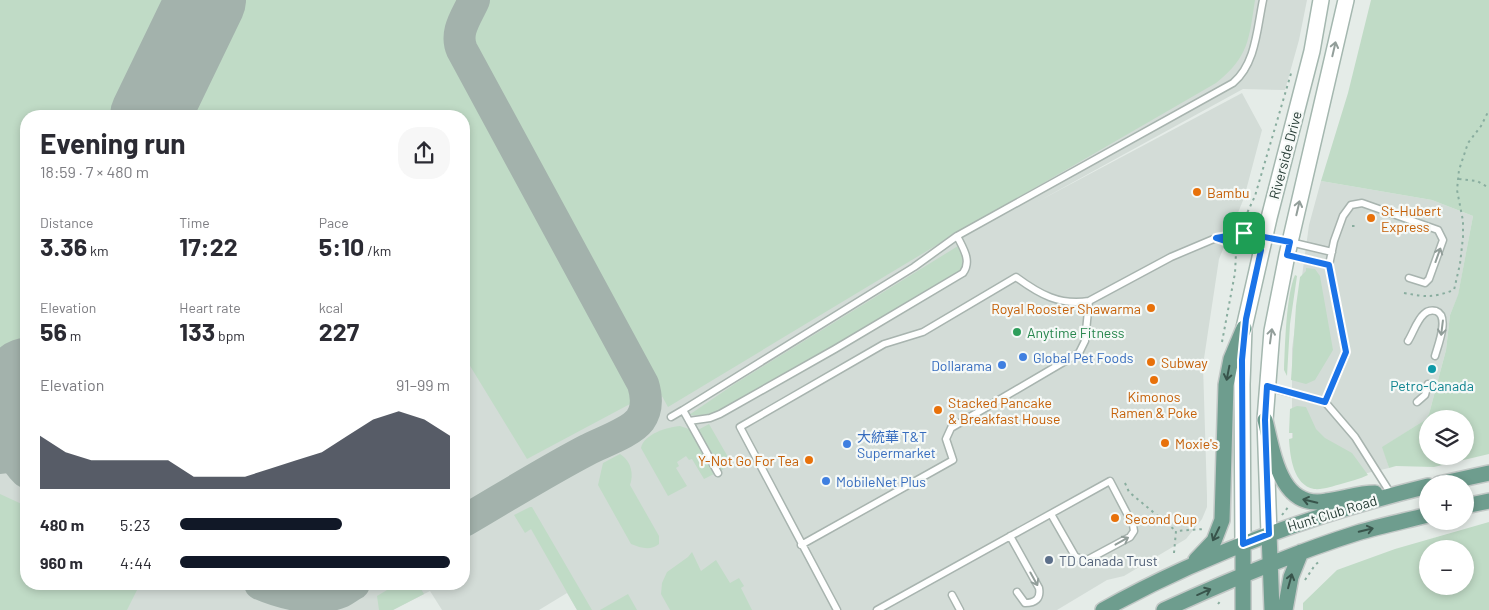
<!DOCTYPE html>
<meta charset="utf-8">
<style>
body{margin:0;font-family:Barlow,"Noto Sans SC",sans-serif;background:#f7f7f7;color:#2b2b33;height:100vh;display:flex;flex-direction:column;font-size:19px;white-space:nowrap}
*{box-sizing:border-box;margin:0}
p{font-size:16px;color:#7c7c81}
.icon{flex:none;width:28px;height:28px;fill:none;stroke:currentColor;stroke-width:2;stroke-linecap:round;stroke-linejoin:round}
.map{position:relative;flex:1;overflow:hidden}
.sheet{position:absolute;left:20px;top:110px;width:450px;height:480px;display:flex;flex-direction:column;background:#fff;border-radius:20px;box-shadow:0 2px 8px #0003}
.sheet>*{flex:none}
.controls{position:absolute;left:1419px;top:410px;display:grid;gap:10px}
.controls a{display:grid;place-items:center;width:55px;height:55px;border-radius:50%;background:#fff;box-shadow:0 2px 8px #0003;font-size:25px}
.pin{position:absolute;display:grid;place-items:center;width:42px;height:42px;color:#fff;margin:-21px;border-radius:10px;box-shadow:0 2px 8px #0006}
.round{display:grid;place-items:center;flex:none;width:52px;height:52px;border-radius:20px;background:#f7f7f7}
.summary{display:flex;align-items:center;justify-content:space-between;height:85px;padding:0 20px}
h1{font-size:28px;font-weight:700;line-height:38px}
.stats{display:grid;grid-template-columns:repeat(3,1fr);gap:8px;height:85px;padding:5px 20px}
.stats div{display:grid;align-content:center}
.stats b{font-size:25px;font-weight:700}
.stats small{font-size:14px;font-weight:400}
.stats p{font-size:14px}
.chart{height:140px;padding:10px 20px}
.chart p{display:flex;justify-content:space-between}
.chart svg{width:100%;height:90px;margin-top:5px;fill:#111827;opacity:.7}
ul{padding:0 20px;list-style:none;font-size:16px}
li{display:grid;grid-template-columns:80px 60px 1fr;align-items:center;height:38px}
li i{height:12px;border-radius:6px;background:#111827}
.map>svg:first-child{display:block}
</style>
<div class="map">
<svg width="1489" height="610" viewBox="0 0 1489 610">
<rect width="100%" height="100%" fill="#e5ece8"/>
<!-- built -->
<path fill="#d3dcd7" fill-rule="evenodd" d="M0 0H1307L1299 40 1285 90 1243 89 1037 202 1242 93 1262 130 1244 198 1219 259 1203 365 1207 496V507L1202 519 1186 539 1124 576 1107 580 1057 610H577L567 593 539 610H442L430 591 393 610H0ZM26 116H464V584H26Z
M1321 181 1432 200 1473 216 1458 296 1450 315 1446 350 1429 414 1425 420 1383 447 1389 468 1311 486 1292 462V349L1309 225Z"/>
<!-- green -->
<path fill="#c0dbc6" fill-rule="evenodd" d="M0 0H182L127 116H26V329L0 385Z
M230 0H464L445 39 634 386 630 404 527 459 464 356V116H174Z
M486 0H1255C1249 39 1249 57 1216 83L955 234 668 407 474 56C468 29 474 24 486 0Z
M1371 0H1489V454L1434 467 1396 466 1389 468 1382 447 1425 420 1429 414 1446 350 1450 315 1458 295 1473 216 1432 200 1321 181 1348 93ZM1428 419H1465V456H1428Z
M958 246C962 256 965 263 959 273L737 402C721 410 708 417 689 415L736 383Z
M1306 268 1315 269 1320 276 1333 350 1315 380 1306 384 1291 380 1296 306 1300 277 1306 271Z
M1295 275 1297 276 1290 324 1287 376 1284 370C1285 347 1286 295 1295 275Z
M1297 406 1306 407 1316 429 1325 438 1352 453 1368 475C1360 479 1350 481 1341 484 1333 486 1323 490 1314 489 1293 485 1290 456 1289 439L1293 438V433H1289L1290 409Z
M709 424 732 464 721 471 698 430Z
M680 426 689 429 714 474 704 479 692 459 689 460 686 456 677 462 679 466 676 468 687 486 668 496 641 448C644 434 667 427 680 426Z
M620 454C631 461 634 473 630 485L659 536V544C650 551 641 548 631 544L598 485 603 463Z
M0 494 26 506V584H140L127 610H0Z
M530 507H532L592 610H577L531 529 525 533 514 515Z
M1489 522V610H1303V603L1337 570 1395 549ZM1428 549H1465V586H1428Z
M692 552 701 571 716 560 730 583 739 578 744 586 741 588 752 610H670L661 594 662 583 667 572 688 557Z
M397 584H418L424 594 393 610H379L377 596Z
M628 594 637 610H600Z"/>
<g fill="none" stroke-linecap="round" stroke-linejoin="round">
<!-- taxiway -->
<path stroke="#a3b2ac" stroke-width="32" d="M26 387C12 416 0 446 26 472
M464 521C505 497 545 472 587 450 602 442 630 433 640 420 648 409 647 397 643 384L462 50C454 32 467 16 474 0
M260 584C283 594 316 602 341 592 345 590 350 586 354 584"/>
<!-- runway -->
<path stroke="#a3b2ac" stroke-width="80" d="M150 116 206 0
M0 434 26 378"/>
<!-- lane casing -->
<g stroke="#a8b4af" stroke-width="9">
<path id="lane" d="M1218 239 1240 246 1261 250
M1290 242 1332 252
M1287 255 1329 265
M1408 341C1413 333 1417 320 1424 314 1427 311 1432 310 1436 311 1450 316 1438 345 1435 356
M1268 387 1325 402 1355 437 1391 494
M1325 402 1346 353 1329 265 1334 241 1343 216 1351 205 1362 203 1438 230 1443 240 1429 279 1425 283 1409 278
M1417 402 1425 395 1428 384
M671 417 683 410
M689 421 710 418 720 414 835 349 963 273C972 261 963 248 957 236
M718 473 683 410 914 267 957 236 1233 83C1256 64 1257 28 1263 0
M1010 536 1039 588C1041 599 1035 603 1025 603L1017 592
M801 545 953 460 946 439 951 428 1079 353 1085 341 1089 301 1171 257 1216 238 1244 233 1264 237
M952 595 960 610
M837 610 740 427 884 344 923 332 1016 277C1039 294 1060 306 1089 301
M877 610 1110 481 1133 525 1134 531 1130 537 1089 559 1082 560 1075 556 1051 514"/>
</g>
<!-- secondary casing -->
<g stroke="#a4b7af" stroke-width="18">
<path id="secondary" d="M1269 534 1265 420 1272 331 1287 255 1346 0
M1243 544 1242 384 1244 328 1269 218 1312 51 1321 0"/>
</g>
<!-- primary casing -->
<g stroke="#c2c8c6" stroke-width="18">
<path id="primary" d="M1265 420C1273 452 1280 510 1326 501 1343 499 1358 493 1375 493
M1439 484 1489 473
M1465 506 1489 501
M1269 534 1272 610
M1243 544V610
M1196 560 1214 541 1222 520 1226 385 1231 359 1244 328
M1103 610C1205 553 1314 514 1428 486
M1164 610C1227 581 1290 554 1357 533 1380 526 1404 521 1428 515
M1285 610 1291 577 1301 552"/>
</g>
<!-- path -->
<path stroke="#89ad9f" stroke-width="2" stroke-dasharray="2.5 4" stroke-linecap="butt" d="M1459 179 1477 181 1489 188
M1242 224 1255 196 1292 70
M1352 226H1355
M1404 293C1427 297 1432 298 1454 290L1460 264 1463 237V221L1457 190 1459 170 1468 143 1481 126 1489 110
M1222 342 1235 273 1236 253
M1125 483 1129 492 1176 531
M1282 515 1289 506
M1174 553 1176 531 1204 529
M1305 580 1315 565 1321 560
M1218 604 1222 599"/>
<!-- lane -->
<use href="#lane" stroke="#fff" stroke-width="6"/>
<!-- secondary -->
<use href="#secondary" stroke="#fff" stroke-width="15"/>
<!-- primary -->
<use href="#primary" stroke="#6e9d8e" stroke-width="15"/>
</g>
<!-- one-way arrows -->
<defs><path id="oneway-shaft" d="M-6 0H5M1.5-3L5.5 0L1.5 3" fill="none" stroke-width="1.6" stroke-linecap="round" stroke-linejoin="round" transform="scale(1.25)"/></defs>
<g stroke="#929e9a">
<use href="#oneway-shaft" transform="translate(1334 49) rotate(-77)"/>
<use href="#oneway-shaft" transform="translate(1298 208) rotate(-77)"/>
<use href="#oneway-shaft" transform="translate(1438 255) rotate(-70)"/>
<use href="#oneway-shaft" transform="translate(1442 328) rotate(97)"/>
<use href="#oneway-shaft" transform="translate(1271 336) rotate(-82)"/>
<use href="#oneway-shaft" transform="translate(1122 541) rotate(-29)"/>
<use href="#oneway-shaft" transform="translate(1034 579) rotate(61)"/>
</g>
<g stroke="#38544b">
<use href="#oneway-shaft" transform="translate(1228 373) rotate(101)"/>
<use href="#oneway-shaft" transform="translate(1310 501) rotate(-167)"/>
<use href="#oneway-shaft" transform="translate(1366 530) rotate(-14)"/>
<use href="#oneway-shaft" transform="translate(1216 534) rotate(116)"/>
<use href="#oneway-shaft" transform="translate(1290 581) rotate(-75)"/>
<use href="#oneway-shaft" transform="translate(1204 592) rotate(-24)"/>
</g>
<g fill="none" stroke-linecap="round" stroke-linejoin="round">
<!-- route casing -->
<g stroke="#fff" stroke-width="10">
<path id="route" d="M1244 233 1290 242 1287 255 1329 265 1346 352 1325 402 1267 386 1265 420 1269 534 1243 544 1242 360 1246 319 1261 250 1240 246 1216 238Z"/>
</g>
<!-- route -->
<use href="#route" stroke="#1a73e8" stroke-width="6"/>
</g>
<!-- markers -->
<g fill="#e8710a" stroke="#f5f9f7" stroke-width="2">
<circle cx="1197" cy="192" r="5"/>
<circle cx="1371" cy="218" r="5"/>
<circle cx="1151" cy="308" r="5"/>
<circle cx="1151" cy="362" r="5"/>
<circle cx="1154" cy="380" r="5"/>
<circle cx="938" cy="410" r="5"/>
<circle cx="1165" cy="443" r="5"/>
<circle cx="809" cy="460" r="5"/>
<circle cx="1115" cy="518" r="5"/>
</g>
<circle fill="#2e9e5b" stroke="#f5f9f7" stroke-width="2" cx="1017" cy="332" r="5"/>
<g fill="#3f7fe0" stroke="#f5f9f7" stroke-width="2">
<circle cx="1023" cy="357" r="5"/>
<circle cx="1002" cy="365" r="5"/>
<circle cx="847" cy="444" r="5"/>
<circle cx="826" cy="481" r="5"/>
</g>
<circle fill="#0f9aa8" stroke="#f5f9f7" stroke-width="2" cx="1432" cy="369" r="5"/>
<circle fill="#5c6f8a" stroke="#f5f9f7" stroke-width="2" cx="1049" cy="560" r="5"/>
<g text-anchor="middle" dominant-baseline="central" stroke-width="4.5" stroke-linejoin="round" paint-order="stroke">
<!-- street labels -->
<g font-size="14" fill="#263c35" stroke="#f5f9f7">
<text transform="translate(1285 155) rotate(-75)">Riverside Drive</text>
<text transform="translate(1332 513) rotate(-17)">Hunt Club Road</text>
</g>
<!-- food labels -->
<g font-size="14" fill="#c56008" stroke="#f5f9f7" text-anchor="start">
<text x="1207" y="192">Bambu</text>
<text x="1381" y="210">St-Hubert<tspan x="1381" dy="16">Express</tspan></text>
<text x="1141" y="308" text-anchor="end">Royal Rooster Shawarma</text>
<text x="1161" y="362">Subway</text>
<text x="1154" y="396" text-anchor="middle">Kimonos<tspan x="1154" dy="16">Ramen &amp; Poke</tspan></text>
<text x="948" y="402">Stacked Pancake<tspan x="948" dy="16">&amp; Breakfast House</tspan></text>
<text x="1175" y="443">Moxie's</text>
<text x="799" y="460" text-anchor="end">Y-Not Go For Tea</text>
<text x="1125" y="518">Second Cup</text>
</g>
<!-- leisure labels -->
<g font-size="14" fill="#27864d" stroke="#f5f9f7" text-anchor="start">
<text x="1027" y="332">Anytime Fitness</text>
</g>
<!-- shop labels -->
<g font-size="14" fill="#366cbe" stroke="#f5f9f7" text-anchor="start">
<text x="1033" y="357">Global Pet Foods</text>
<text x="992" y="365" text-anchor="end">Dollarama</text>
<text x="857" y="436">大統華 T&amp;T<tspan x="857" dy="16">Supermarket</tspan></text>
<text x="836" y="481">MobileNet Plus</text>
</g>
<!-- culture labels -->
<g font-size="14" fill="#0d838f" stroke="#f5f9f7">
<text x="1432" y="385">Petro-Canada</text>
</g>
<!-- service labels -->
<g font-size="14" fill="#4e5e75" stroke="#f5f9f7" text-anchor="start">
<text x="1059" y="560">TD Canada Trust</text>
</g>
</g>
</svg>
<div class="controls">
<a><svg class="icon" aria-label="layers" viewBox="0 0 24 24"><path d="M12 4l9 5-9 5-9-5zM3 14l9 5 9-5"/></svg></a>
<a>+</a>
<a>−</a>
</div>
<div class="pin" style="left:1244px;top:233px;background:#1e9e55"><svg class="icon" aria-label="arrive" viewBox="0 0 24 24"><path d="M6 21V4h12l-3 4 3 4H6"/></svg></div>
<section class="sheet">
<div class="summary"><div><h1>Evening run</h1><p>18:59 · 7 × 480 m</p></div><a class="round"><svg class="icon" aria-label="share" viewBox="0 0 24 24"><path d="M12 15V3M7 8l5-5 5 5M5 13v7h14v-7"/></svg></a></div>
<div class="stats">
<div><p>Distance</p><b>3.36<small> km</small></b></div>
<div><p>Time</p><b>17:22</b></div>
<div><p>Pace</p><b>5:10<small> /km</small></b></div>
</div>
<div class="stats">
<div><p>Elevation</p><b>56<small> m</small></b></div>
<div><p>Heart rate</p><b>133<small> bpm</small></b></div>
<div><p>kcal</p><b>227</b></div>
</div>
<div class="chart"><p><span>Elevation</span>91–99 m</p>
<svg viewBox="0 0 160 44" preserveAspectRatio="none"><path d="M0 44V18L10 26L20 30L30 30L40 30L50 30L60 38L70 38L80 38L90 34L100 30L110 26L120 18L130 10L140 6L150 10L160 18V44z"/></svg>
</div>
<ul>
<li><b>480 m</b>5:23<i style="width:60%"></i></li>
<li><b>960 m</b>4:44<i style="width:100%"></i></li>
</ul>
</section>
</div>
